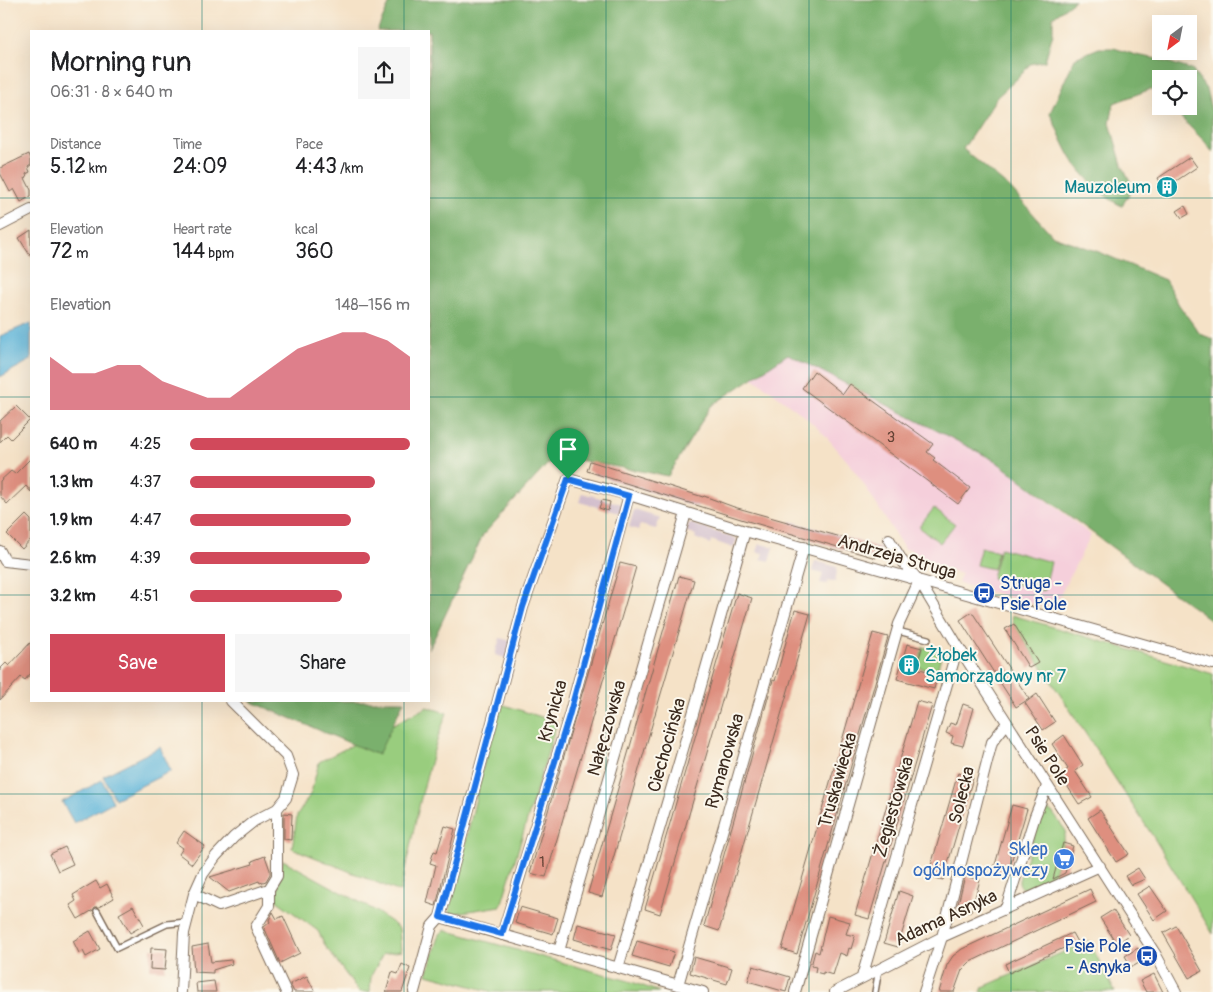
<!DOCTYPE html>
<meta charset="utf-8">
<style>
body{margin:0;font-family:Pangolin,sans-serif;background:#f6f6f6;color:#202124;height:100vh;display:flex;flex-direction:column;font-size:19px;white-space:nowrap}
*{box-sizing:border-box;margin:0}
p{font-size:16px;color:#757577}
.icon{flex:none;width:28px;height:28px;fill:none;stroke:currentColor;stroke-width:2;stroke-linecap:round;stroke-linejoin:round}
.map{position:relative;flex:1;overflow:hidden}
.drawer{position:absolute;left:30px;top:30px;width:400px;height:672px;display:flex;flex-direction:column;background:#fff;border-radius:0px;box-shadow:0 5px 20px #0002}
.drawer>*{flex:none}
.needle{width:32px;rotate:212deg}
.tools{position:absolute;left:1152px;top:15px;display:grid;gap:10px}
.tools a{display:grid;place-items:center;width:45px;height:45px;border-radius:0px;background:#fff;box-shadow:0 5px 20px #0002;font-size:25px}
.pin{position:absolute;display:grid;place-items:center;width:42px;height:42px;color:#fff;margin:-51px -21px;border-radius:50% 50% 50% 0;rotate:-45deg;box-shadow:0 0 5px #0007}
.pin .icon{rotate:45deg}
.round{display:grid;place-items:center;flex:none;width:52px;height:52px;border-radius:0px;background:#f6f6f6}
.overview{display:flex;align-items:center;justify-content:space-between;height:85px;padding:0 20px}
h1{font-size:28px;font-weight:600;line-height:38px}
.figures{display:grid;grid-template-columns:repeat(3,1fr);gap:8px;height:85px;padding:5px 20px}
.figures div{display:grid;align-content:center}
.figures b{font-size:21px;font-weight:600}
.figures small{font-size:14px;font-weight:400}
.figures p{font-size:14px}
.chart{height:140px;padding:10px 20px}
.chart p{display:flex;justify-content:space-between}
.chart svg{width:100%;height:90px;margin-top:5px;fill:#d1495b;opacity:.7}
.action{display:flex;gap:10px;margin-top:auto;padding:10px 20px}
.action a{flex:1;height:58px;border-radius:0px;background:#d1495b;color:#fff;font-size:20px;font-weight:600;line-height:58px;text-align:center}
.action a+a{background:#f6f6f6;color:#202124}
ul{padding:0 20px;list-style:none;font-size:16px}
li{display:grid;grid-template-columns:80px 60px 1fr;align-items:center;height:38px}
li i{height:12px;border-radius:6px;background:#d1495b}
.map>svg:first-child{display:block}
</style>
<div class="map">
<svg width="1213" height="992" viewBox="0 0 1213 992">
<rect width="100%" height="100%" fill="#fbf7ec"/>
<filter id="ink" filterUnits="userSpaceOnUse"><feTurbulence type="fractalNoise" baseFrequency=".02" numOctaves="2"/><feDisplacementMap in="SourceGraphic" scale="10" xChannelSelector="R" yChannelSelector="G"/><feConvolveMatrix kernelMatrix="1 2 1 2 8 2 1 2 1" color-interpolation-filters="sRGB"/></filter>
<filter id="wash" filterUnits="userSpaceOnUse"><feTurbulence type="fractalNoise" baseFrequency=".0096" numOctaves="4" result="noise"/><feDisplacementMap in="SourceGraphic" scale="20" xChannelSelector="R" yChannelSelector="G"/><feGaussianBlur stdDeviation="1.12" result="paint"/><feColorMatrix in="noise" values="0 0 0 0 0 0 0 0 0 0 0 0 0 0 0 0 0 1.4 0 .05"/><feComposite in="paint" operator="in"/></filter>
<g filter="url(#wash)">
<rect width="100%" height="100%" fill="#f5e2c7"/>
<!-- built -->
<path fill="#f5cfdb" d="M776 302 1007 469 1091 535 1053 609 958 583 961 574 918 560 910 549 905 550 863 483 848 462 824 434 803 415 762 384 734 367Z"/>
<!-- industrial -->
<path fill="#d1bdcc" d="M597 463 700 496 697 507 593 474Z
M582 493 622 504 620 513 579 502Z
M634 510 660 518 656 529 640 525 638 530 629 527Z
M791 521 881 548 877 560 788 533Z
M689 523 737 539 733 548 711 540 710 544 695 538 696 535 686 532Z
M760 544 774 547 770 561 761 559 763 553 757 552Z
M815 561 837 567 836 571H837L835 582 828 580 827 584 820 583 823 574 812 571Z
M500 638 511 641 506 658 495 655Z"/>
<!-- green -->
<path fill="#99cd7e" stroke="#6a7c4e" d="M934 508 955 524 940 543 919 527Z
M981 547 998 552 993 569 976 565Z
M1000 548 1051 562 1044 591 992 578Z
M1012 615 1213 674V934L1154 838 1013 623Z
M923 647 942 652 937 672 918 667Z
M498 703 557 722 501 906 449 914Z
M427 707 447 713C424 770 414 833 400 892L292 848 297 816 311 793 319 762Z
M1048 810 1052 812 1066 831 1052 879C1042 883 1018 900 1019 880L1042 811Z
M283 860 374 910 399 928 401 951 383 954 371 976 370 992H359L326 947 318 931 276 900Z
M445 930 629 981 660 992H493L427 974 440 934Z
M1089 941 1115 992H981L983 987Z"/>
<!-- forest -->
<path fill="#7ab06d" stroke="#5a6d46" d="M391 0H1075L1053 17V33L1045 61 1030 64 1019 77 997 97 963 149 1010 188 1053 236 1099 252 1165 280 1179 305 1200 334 1213 339V622L994 460 788 354 711 406 668 476 555 456 483 535 429 649V31H377Z
M1099 48H1114L1136 55 1158 59 1192 70 1206 89 1212 113 1213 153 1206 143 1169 106H1189V79H1161V99L1151 89 1114 103 1110 123 1122 165 1133 187 1122 206C1106 199 1086 179 1076 165 1066 152 1057 128 1050 113L1075 58Z
M250 701H404L378 755Z"/>
<!-- water -->
<path fill="#5cb4d9" stroke="#4c6f7c" d="M31 323V360L0 377V336Z
M160 747 171 771 115 799 103 776Z
M102 780 113 802 74 823 62 802Z"/>
<g id="blocks">
<!-- building -->
<path fill="#de8f7f" d="M29 154 31 159V165L28 167 30 172 26 174 27 177 25 178 31 190V196L21 202 14 189 10 192 0 173V168Z
M1190 157 1197 167 1164 189 1158 178Z
M1185 206 1189 214 1182 218 1177 211Z
M31 230V257L19 238Z
M814 371 843 394 850 384 933 444 927 452 935 458 933 460 970 488 958 504 802 388Z
M16 406 30 420 11 439 7 435 0 442V421Z
M31 458V492L26 486 7 504 0 496V481L11 471 15 474Z
M590 461 703 497 704 496 734 507 873 546V548L878 549 876 558 744 520 587 471Z
M602 500 610 502 608 511 599 508Z
M26 515 31 520V539L22 549 7 534Z
M620 563 636 567 546 877 530 873Z
M679 576 694 580 602 897 588 893Z
M737 593 752 598 660 914 645 909Z
M795 610 810 614 719 931 704 926 773 680 775 681Z
M972 612 1029 699 1016 707 960 620Z
M1014 624 1038 663 1029 668 1005 629Z
M873 633 888 637 797 954 782 949Z
M31 642V673L25 680 21 677 0 700V669L6 663 9 666Z
M907 644 922 648 916 668 938 674 934 689 897 679Z
M1037 694 1055 722 1043 730 1025 703Z
M917 701 932 705 869 919 855 915Z
M963 704 974 708 963 746 951 743 953 736 946 733 950 723 956 725Z
M1064 735 1083 765 1075 771 1092 797 1079 804 1060 775 1068 769 1052 744Z
M958 773 973 778 943 880 928 876Z
M1012 805 1027 809 1007 876 993 872Z
M1100 810 1129 854 1116 862 1088 818Z
M284 813 292 814 291 840 284 839Z
M445 826 455 829 436 906 427 903 436 865 430 863 434 851 437 852Z
M184 831 205 846 192 864 179 854 183 848 176 843Z
M1063 843 1073 846 1065 873 1053 879Z
M65 847 73 864 58 871 50 854Z
M265 856 270 870V874L266 881 260 883 259 881 229 892 210 877 253 864 252 861Z
M1138 868 1145 879 1131 885 1125 876Z
M965 876 980 880 971 912 957 908Z
M96 881 100 888 107 884 114 898 99 907H95L93 910 78 919 70 905 76 901 73 895Z
M1150 886 1167 911 1154 920 1137 894Z
M1090 889 1096 902 970 962 962 970 954 992H939L947 965 953 956 962 949Z
M899 891 913 896 898 947 884 943Z
M133 906 144 925 130 933 119 914Z
M520 907 558 918 553 934 515 923Z
M1113 910 1129 935 1117 944 1100 918Z
M273 912 277 919 283 916 300 953 280 963 264 927 270 922 269 920Z
M828 916 850 922 846 934 855 936 851 949 849 948 847 956 840 953 833 975 823 972V974L815 972 816 967 811 966 815 951 819 953Z
M578 924 616 934 611 950 574 939Z
M1176 926 1202 971 1189 978 1163 933Z
M90 931 100 949 86 957 83 951 79 953 73 941Z
M1072 933 1077 942 1009 973 1005 964Z
M637 941 674 952 669 967 632 956Z
M208 944 211 962 231 960 232 964 213 970V973L194 972 192 947Z
M151 948 167 949 165 970 150 969Z
M1138 948 1145 959 1134 966H1131L1125 956Z
M694 957 732 968 727 984 690 973Z
M402 964 410 968 402 992H386L392 972 398 974Z
M753 966 790 977 786 992 748 981Z
M1154 974 1163 992H1146L1140 981Z
M307 976 315 992H294L290 984Z
M214 981 216 992H197L196 983Z"/>
</g>
</g>
<g filter="url(#ink)">
<use href="#blocks" fill-opacity="0" stroke="#7c6a59" stroke-width="1"/>
<g fill="none" stroke-linecap="round" stroke-linejoin="round">
<!-- service casing -->
<g stroke="#7c6a59" stroke-width="8">
<path id="service" d="M898 631 928 639
M97 911 117 948 167 924 186 922
M875 992 879 969"/>
</g>
<!-- minor casing -->
<g stroke="#7c6a59" stroke-width="12">
<path id="minor" d="M0 226 31 210
M889 539 903 562 919 581 958 646 1156 955 1176 992
M0 551 5 561 31 564
M269 889 277 876V809
M194 894 219 906 269 889V906L256 927 286 992
M1006 908 1035 816 1047 786
M440 917 703 992
M502 935 569 716 629 495
M559 951 686 513
M618 968 683 749 745 531
M862 977 958 646
M678 985 804 547
M181 992 184 933 194 894 203 874 216 856 234 837 254 821 277 809 286 798 293 775 286 756 231 701
M414 992 432 926 440 917 523 607 568 479 629 495 745 531 1213 664
M795 992 899 624 919 581
M835 992 942 937 1100 866
M924 992 942 937 992 742 1007 723"/>
</g>
<!-- service -->
<use href="#service" stroke="#fff" stroke-width="5"/>
<!-- minor -->
<use href="#minor" stroke="#fff" stroke-width="10"/>
</g>
</g>
<g fill="none" stroke-linecap="round" stroke-linejoin="round" filter="url(#ink)">
<!-- route casing -->
<g stroke="#fff" stroke-width="10">
<path id="route" d="M568 479 629 496 569 716 502 934 440 917 523 607Z"/>
</g>
<!-- route -->
<use href="#route" stroke="#1a73e8" stroke-width="6"/>
</g>
<!-- grid -->
<path fill="none" stroke="#0f766e" stroke-width="1" stroke-opacity="0.55" d="M202 0V31M404 0V31M606 0V992M809 0V992M1011 0V992M0 198H31M429 198H1213M0 397H31M429 397H1213M0 595H31M429 595H1213M202 701V992M404 701V992M0 794H1213"/>
<!-- icons -->
<defs>
<g id="building-disc" transform="scale(1.125)"><circle r="9.5" fill="#0f9aa8" stroke="#fbf7ec"/><path d="M-4-6H4V6H1V3H-1V6H-4ZM-2.5-4.3h1.7v1.8h-1.7ZM.8-4.3h1.7v1.8H.8ZM-2.5-1h1.7V.8h-1.7ZM.8-1h1.7V.8H.8Z" fill="#fff"/></g>
<g id="bus-disc" transform="scale(1.125)"><circle r="9.5" fill="#1a4fb4" stroke="#fbf7ec"/><path d="M-5-6H5V4H4V6H2V4H-2V6H-4V4H-5ZM-3.5-4V0h7V-4ZM-3.5 1.2v1.5H-2V1.2ZM2 1.2v1.5H3.5V1.2Z" fill="#fff"/></g>
<g id="supermarket-disc" transform="scale(1.125)"><circle r="9.5" fill="#3f7fe0" stroke="#fbf7ec"/><path d="M-6-5.5h2.5l.6 2H6L4.5 2H-2.5L-4.4-4H-6ZM-1.5 3.2a1.3 1.3 0 1 0 .1 0ZM3 3.2a1.3 1.3 0 1 0 .1 0Z" fill="#fff"/></g>
</defs>
<g fill-rule="evenodd">
<use href="#building-disc" x="1167" y="187"/>
<use href="#bus-disc" x="984" y="593"/>
<use href="#building-disc" x="909" y="665"/>
<use href="#supermarket-disc" x="1064" y="859"/>
<use href="#bus-disc" x="1147" y="956"/>
</g>
<g text-anchor="middle" dominant-baseline="central" stroke-width="4" stroke-linejoin="round" paint-order="stroke">
<!-- number labels -->
<g font-size="15" fill="#644336">
<text x="891" y="437">3</text>
<text x="542" y="862">1</text>
</g>
<!-- culture labels -->
<g font-size="18" fill="#0d838f" stroke="#fbf7ec" text-anchor="end">
<text x="1151" y="187">Mauzoleum</text>
<text x="925" y="655" text-anchor="start">Żłobek<tspan x="925" dy="21">Samorządowy nr 7</tspan></text>
</g>
<!-- street labels -->
<g font-size="18" fill="#3b2a1e" stroke="#fbf7ec">
<text transform="translate(897 557) rotate(16)">Andrzeja Struga</text>
<text transform="translate(553 711) rotate(-74)">Krynicka</text>
<text transform="translate(607 728) rotate(-74)">Nałęczowska</text>
<text transform="translate(667 745) rotate(-74)">Ciechocińska</text>
<text transform="translate(1047 756) rotate(57)">Psie Pole</text>
<text transform="translate(725 761) rotate(-74)">Rymanowska</text>
<text transform="translate(838 780) rotate(-74)">Truskawiecka</text>
<text transform="translate(962 795) rotate(-76)">Solecka</text>
<text transform="translate(894 807) rotate(-74)">Żegiestowska</text>
<text transform="translate(946 918) rotate(-25)">Adama Asnyka</text>
</g>
<!-- transit labels -->
<g font-size="18" fill="#164399" stroke="#fbf7ec" text-anchor="start">
<text x="1000" y="583">Struga -<tspan x="1000" dy="21">Psie Pole</tspan></text>
<text x="1131" y="946" text-anchor="end">Psie Pole<tspan x="1131" dy="21">- Asnyka</tspan></text>
</g>
<!-- shop labels -->
<g font-size="18" fill="#366cbe" stroke="#fbf7ec" text-anchor="end">
<text x="1048" y="849">Sklep<tspan x="1048" dy="21">ogólnospożywczy</tspan></text>
</g>
</g>
</svg>
<div class="tools">
<a><svg class="needle" viewBox="-14 -14 28 28"><path d="M0-13l5 13h-10z" fill="#e53935"/><path d="M0 13l5-13h-10z" fill="#757577"/></svg></a>
<a><svg class="icon" aria-label="locate" viewBox="0 0 24 24"><circle cx="12" cy="12" r="6"/><path d="M12 2v4M12 18v4M2 12h4M18 12h4"/></svg></a>
</div>
<div class="pin" style="left:568px;top:479px;background:#1e9e55"><svg class="icon" aria-label="arrive" viewBox="0 0 24 24"><path d="M6 21V4h12l-3 4 3 4H6"/></svg></div>
<section class="drawer">
<div class="overview"><div><h1>Morning run</h1><p>06:31 · 8 × 640 m</p></div><a class="round"><svg class="icon" aria-label="share" viewBox="0 0 24 24"><path d="M12 15V3M7 8l5-5 5 5M5 13v7h14v-7"/></svg></a></div>
<div class="figures">
<div><p>Distance</p><b>5.12<small> km</small></b></div>
<div><p>Time</p><b>24:09</b></div>
<div><p>Pace</p><b>4:43<small> /km</small></b></div>
</div>
<div class="figures">
<div><p>Elevation</p><b>72<small> m</small></b></div>
<div><p>Heart rate</p><b>144<small> bpm</small></b></div>
<div><p>kcal</p><b>360</b></div>
</div>
<div class="chart"><p><span>Elevation</span>148–156 m</p>
<svg viewBox="0 0 160 44" preserveAspectRatio="none"><path d="M0 44V18L10 26L20 26L30 22L40 22L50 30L60 34L70 38L80 38L90 30L100 22L110 14L120 10L130 6L140 6L150 10L160 18V44z"/></svg>
</div>
<ul>
<li><b>640 m</b>4:25<i style="width:100%"></i></li>
<li><b>1.3 km</b>4:37<i style="width:84%"></i></li>
<li><b>1.9 km</b>4:47<i style="width:73%"></i></li>
<li><b>2.6 km</b>4:39<i style="width:82%"></i></li>
<li><b>3.2 km</b>4:51<i style="width:69%"></i></li>
</ul>
<div class="action"><a>Save</a><a>Share</a></div>
</section>
</div>
